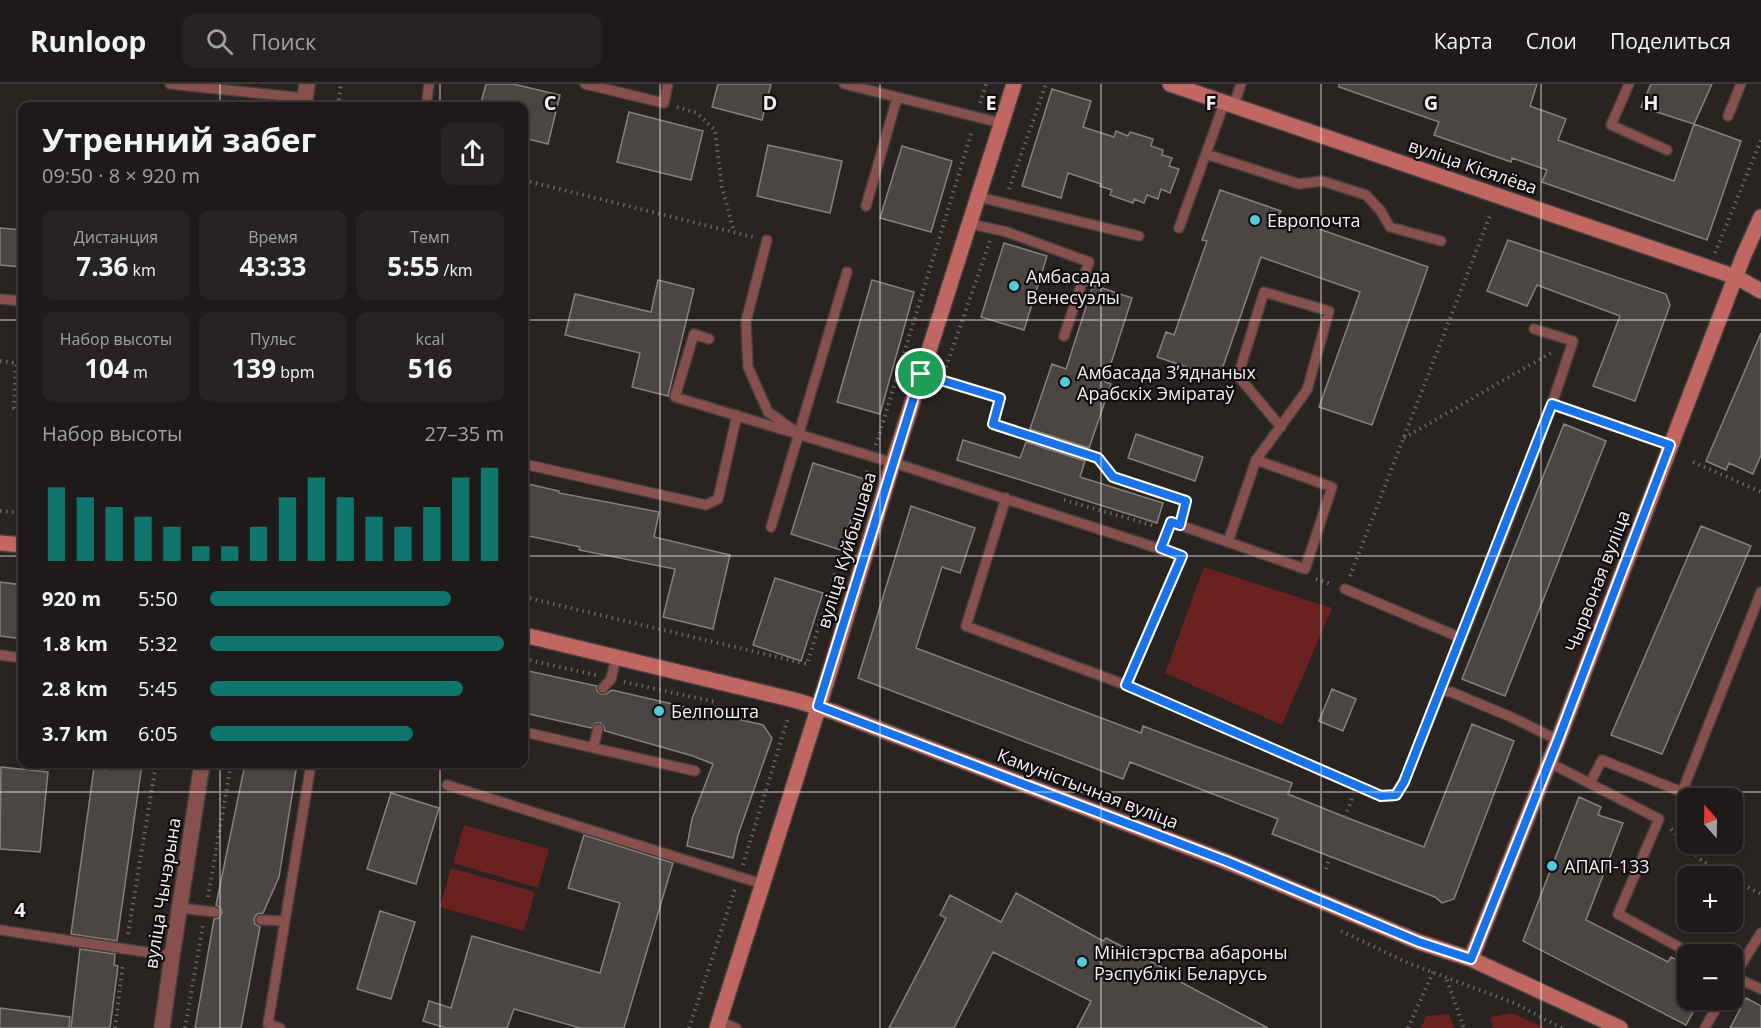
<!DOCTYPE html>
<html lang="ru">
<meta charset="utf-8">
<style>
body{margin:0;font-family:"Open Sans",sans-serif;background:#272323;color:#f1f3f6;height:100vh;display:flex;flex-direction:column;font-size:22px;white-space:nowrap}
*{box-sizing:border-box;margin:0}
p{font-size:20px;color:#a1a1a2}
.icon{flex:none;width:33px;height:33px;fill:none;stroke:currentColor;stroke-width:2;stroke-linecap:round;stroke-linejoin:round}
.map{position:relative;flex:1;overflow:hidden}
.panel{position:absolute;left:18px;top:18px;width:510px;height:666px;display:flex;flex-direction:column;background:#1f1a1a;border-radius:12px;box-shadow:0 2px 4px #0004,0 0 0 2px #3c3839}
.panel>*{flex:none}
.needle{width:39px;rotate:340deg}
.controls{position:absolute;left:1677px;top:704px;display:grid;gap:12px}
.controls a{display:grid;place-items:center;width:66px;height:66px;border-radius:12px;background:#1f1a1a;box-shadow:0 2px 4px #0004,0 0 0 2px #3c3839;font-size:30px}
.pin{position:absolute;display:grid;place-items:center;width:51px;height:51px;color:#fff;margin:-26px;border:3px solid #fff;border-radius:50%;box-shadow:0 2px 6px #0007}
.round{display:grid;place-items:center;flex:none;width:63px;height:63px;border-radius:12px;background:#272323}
.head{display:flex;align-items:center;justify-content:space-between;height:102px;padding:0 24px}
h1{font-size:33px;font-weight:700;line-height:45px}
.figures{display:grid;grid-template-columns:repeat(3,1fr);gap:9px;height:102px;padding:6px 24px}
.figures div{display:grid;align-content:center;border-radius:12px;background:#272323;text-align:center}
.figures b{font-size:26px;font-weight:700}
.figures small{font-size:16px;font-weight:400}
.figures p{font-size:16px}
.chart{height:168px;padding:12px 24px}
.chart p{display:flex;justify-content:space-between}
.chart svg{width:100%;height:108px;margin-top:6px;stroke:#0f766e;stroke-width:6}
ul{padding:0 24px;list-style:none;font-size:20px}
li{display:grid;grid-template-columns:96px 72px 1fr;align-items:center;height:45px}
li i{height:15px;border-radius:8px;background:#0f766e}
header{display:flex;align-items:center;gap:36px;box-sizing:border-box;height:84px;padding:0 30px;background:#1f1a1a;border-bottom:2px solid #3c3839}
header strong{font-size:28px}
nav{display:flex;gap:33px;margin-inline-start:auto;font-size:21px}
.search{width:420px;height:54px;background:#272323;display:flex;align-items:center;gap:15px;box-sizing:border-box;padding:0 21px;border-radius:12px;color:#a1a1a2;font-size:22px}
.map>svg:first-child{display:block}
</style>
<header>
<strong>Runloop</strong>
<div class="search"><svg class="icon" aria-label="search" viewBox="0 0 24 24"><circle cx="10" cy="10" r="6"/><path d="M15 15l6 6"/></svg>Поиск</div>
<nav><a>Карта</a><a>Слои</a><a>Поделиться</a></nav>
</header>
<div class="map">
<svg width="1761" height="944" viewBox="0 0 1761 944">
<rect width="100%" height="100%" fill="#292322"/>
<!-- green -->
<path fill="#6a2221" d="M1204 483 1332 524 1282 641 1165 589Z
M464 741 549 765 538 804 453 779Z
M451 784 535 808 524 847 440 823Z
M1512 929 1545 944H1493L1490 933Z
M1449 930 1454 944H1421L1426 932Z"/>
<!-- building -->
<path fill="#4b4544" stroke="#87807f" stroke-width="1.5" d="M486 0H513L560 11 548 60 524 54V22H480Z
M718 0H771L762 36 712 23Z
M1339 0H1537L1530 22 1566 35 1558 56 1674 97 1694 40 1741 57 1707 156 1542 98 1547 86 1512 74 1511 78 1434 51 1439 38 1339 3Z
M1651 0H1712L1694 40 1641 23Z
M1052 5 1091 17 1083 43 1114 53 1116 47 1128 52 1130 48 1153 55 1151 62 1163 66 1162 71 1172 74 1169 82 1179 85 1170 109 1161 105 1158 115 1147 111 1144 119 1134 115 1133 119 1110 111 1112 106 1100 102 1101 100 1068 89 1061 114 1022 102Z
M629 28 703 47 691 96 617 78Z
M768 61 842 77 830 129 757 112Z
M902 62 952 77 931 148 880 134Z
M1220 106 1281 127 1279 131 1428 183 1372 341 1319 323 1360 208 1261 173 1219 294 1157 273 1166 248 1174 251 1207 157 1202 156Z
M0 144 22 146 21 183 0 181Z
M1508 156 1666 210 1670 221 1635 317 1593 302 1620 232 1537 201 1527 222 1487 207Z
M1004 159 1047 172 1024 246 981 233Z
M658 196 694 205 668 312 632 303 640 269 565 251 575 210 651 228Z
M872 196 914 208 880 330 837 318Z
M1093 201 1132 214 1105 298 1111 300 1089 364 1030 345 1052 280 1066 285Z
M1761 249V371L1753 390 1729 379 1726 386 1706 377Z
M1564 340 1606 357 1505 612 1462 595Z
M1136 350 1203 373 1195 397 1128 374Z
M963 356 1020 374 1026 358 1085 377 1080 393 1163 419 1157 439 957 376Z
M813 379 864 395 841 466 791 450Z
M524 399 559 407V409L659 428 654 453 730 471 713 545 663 533 675 485 579 466 580 463 524 451Z
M911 422 975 444 960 489 942 483 916 564 1141 649 1143 642 1292 699 1288 710 1345 733 1424 763 1472 640 1514 657 1454 815 1442 819 1435 813 1272 750 1278 735 1130 678 1123 695 858 594Z
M1701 442 1751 462 1662 670 1611 651Z
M775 494 823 509 801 577 753 561Z
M0 498 22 501V555L0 552Z
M524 586 597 602V607L601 610H606L612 606 763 641 772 654 738 751 733 774 687 762 692 735 713 680 693 672 605 647 604 643 600 639H596L591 644 524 629Z
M1332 605 1356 615 1343 647 1319 637Z
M107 680H142L117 857 71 850 94 684 106 686Z
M245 680H297L279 793 263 829 257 830 254 835 255 840 260 843 241 944H195L214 835 218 834 222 829 221 825 216 821Z
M1 683 48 688 40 768 0 765Z
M391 709 439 724 416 800 367 785Z
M1579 713 1601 723 1598 731 1623 739 1586 836 1668 878 1671 873 1688 881V915H1700L1686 941 1523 857Z
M584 751 673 779 624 944H580L514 925 507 944H446L423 937 429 917 451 924 472 852 600 889 620 819 568 804Z
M1016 809 1103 857 1106 854 1171 888 1169 892 1268 944H1077L1091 917 993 868 954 944H889L946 834 940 831 950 811 1001 838Z
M380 827 415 838 391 915 357 905Z
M80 865 115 870 114 881 118 882 110 944H71Z
M1746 914 1761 922V944H1730Z
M0 924 70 933 69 944H0Z"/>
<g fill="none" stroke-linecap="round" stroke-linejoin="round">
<!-- lane casing -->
<g stroke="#45403f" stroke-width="12">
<path id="lane" d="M170 0 305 14
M585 0 664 19 668 0
M844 0 1001 39
M1629 0 1611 41 1667 66
M427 15 429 0
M1234 20 1241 0
M1728 32 1741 0
M1206 70 1299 100 1322 97 1366 111 1380 126 1390 143 1441 157
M979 113 1139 152
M866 122 897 14
M971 140 1007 148 1089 178 1064 252
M1179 144 1225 17
M767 156 746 237 748 283 768 328 792 345
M0 215 22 217
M709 255 694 250 675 313 910 384 1182 472 1126 601
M921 290 1000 314 993 340 1098 374 1113 393 1186 417 1180 441
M1552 320 1670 361
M1256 376 1307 306 1329 227 1264 208 1238 292 1281 343
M524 380 706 421 718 415 737 331
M1006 414 966 542 1126 601 1381 712 1396 711 1404 698C1462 552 1525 406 1573 257L1534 245
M771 443 847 188
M1161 464 1171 438 1305 485 1332 403 1256 376 1228 458
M1345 505 1461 554
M0 571 22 574
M603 604 611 595 616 574
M1440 607 1451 608 1511 633 1558 656
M524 648 695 687
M593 664 598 645
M1548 678 1659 735 1618 830 1692 870
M1590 699 1602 676 1682 708 1761 508
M447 701 762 800
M180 824 215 828
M261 836 285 837
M0 846 172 872
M1732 892 1761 905
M1732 895 1761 849
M719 937 736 944
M280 944 268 940 311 680
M1705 944 1721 915"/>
</g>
<!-- street casing -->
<g stroke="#45403f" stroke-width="18">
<path id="street" d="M304 22 307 0
M162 944 172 872 202 680"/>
</g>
<!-- secondary casing -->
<g stroke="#45403f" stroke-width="18">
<path id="secondary" d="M1170 0 1736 193 1761 207
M0 459 22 461
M524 551 794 616 834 628 1225 777 1419 858 1471 875 1620 944
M1471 875 1558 656 1743 173 1761 133
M717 944 830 587 893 379 1014 0"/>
</g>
<!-- path -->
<path stroke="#6b6665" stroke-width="4" stroke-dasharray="1.5 4.5" stroke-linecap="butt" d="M980 19 986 0
M338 22 341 0
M677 23 697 29 715 46 722 103 734 148
M524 99 531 98 753 153
M1009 105 1046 0
M1715 169 1761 56
M0 277 16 279 14 324 22 325
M946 283 990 157
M1404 354 1554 267
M876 361 972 47
M1693 378 1761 408
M1064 416 1155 442
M0 427 22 429
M1350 492 1491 129
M1316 495 1331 500
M524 513 807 580 868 385
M524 575 596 591
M624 598 716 618
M1345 733 1352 714
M1671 745 1702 777 1728 792
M743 781 788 634
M1326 785 1330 772
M1732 795 1761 810
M208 813 231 680
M1341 847 1408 879 1514 919 1562 944
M128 850 156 680
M1447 896 1464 944
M115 944 123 879
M185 944 203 841
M689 944 735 805
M1408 944 1433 888"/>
<!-- lane -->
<use href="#lane" stroke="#88504d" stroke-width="9"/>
<!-- street -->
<use href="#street" stroke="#88504d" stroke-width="15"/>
<!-- secondary -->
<use href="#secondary" stroke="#c16762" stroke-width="15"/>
</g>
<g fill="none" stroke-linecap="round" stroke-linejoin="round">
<!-- route casing -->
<g stroke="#fff" stroke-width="12">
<path id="route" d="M921 290 1000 314 993 340 1098 374 1113 393 1186 417 1180 441 1171 438 1161 464 1182 472 1126 601 1381 712 1396 711 1404 698 1552 320 1670 361 1558 656 1471 875 1419 858 1226 777 818 622Z"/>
</g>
<!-- route -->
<use href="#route" stroke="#1a73e8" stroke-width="8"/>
</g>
<!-- grid -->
<path fill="none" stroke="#f3efee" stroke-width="1.5" stroke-opacity="0.55" d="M220 0V22M440 0V22M660 0V944M880 0V944M1101 0V944M1321 0V944M1541 0V944M0 236H22M524 236H1761M0 472H22M524 472H1761M220 680V944M440 680V944M0 708H1761"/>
<!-- markers -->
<g fill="#52cbd7" stroke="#0f0d0d" stroke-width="2">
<circle cx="1255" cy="136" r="6"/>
<circle cx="1014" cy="202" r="6"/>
<circle cx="1065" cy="298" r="6"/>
<circle cx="659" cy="627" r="6"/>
<circle cx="1552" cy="782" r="6"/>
<circle cx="1082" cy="878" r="6"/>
</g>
<g text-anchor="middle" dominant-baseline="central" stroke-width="4.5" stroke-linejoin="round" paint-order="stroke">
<!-- street labels -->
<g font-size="18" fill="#f3efee" stroke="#0f0d0d">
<text transform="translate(1473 82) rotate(19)">вуліца Кісялёва</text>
<text transform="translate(846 466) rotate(-73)">вуліца Куйбышава</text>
<text transform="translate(1597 497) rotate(-69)">Чырвоная вуліца</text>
<text transform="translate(1088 704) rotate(21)">Камуністычная вуліца</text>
<text transform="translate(162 809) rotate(-81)">вуліца Чычэрына</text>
</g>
<!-- poi labels -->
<g font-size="18" fill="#f3efee" stroke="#0f0d0d" text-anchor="start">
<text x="1267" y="136">Европочта</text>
<text x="1026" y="192">Амбасада<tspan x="1026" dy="21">Венесуэлы</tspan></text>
<text x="1077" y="288">Амбасада Зʼяднаных<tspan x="1077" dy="21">Арабскіх Эміратаў</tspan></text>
<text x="671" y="627">Белпошта</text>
<text x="1564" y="782">АПАП-133</text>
<text x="1094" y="868">Міністэрства абароны<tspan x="1094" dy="21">Рэспублікі Беларусь</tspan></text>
</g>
</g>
<g font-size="20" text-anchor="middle" font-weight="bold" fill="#f3efee" stroke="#0f0d0d" stroke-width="4.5" stroke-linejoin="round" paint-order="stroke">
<text x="550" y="26">C</text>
<text x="770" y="26">D</text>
<text x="991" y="26">E</text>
<text x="1211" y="26">F</text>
<text x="1431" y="26">G</text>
<text x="1651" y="26">H</text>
<text x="20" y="833">4</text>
</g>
</svg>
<div class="controls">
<a><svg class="needle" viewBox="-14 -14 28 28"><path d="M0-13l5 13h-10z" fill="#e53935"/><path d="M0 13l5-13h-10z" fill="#a1a1a2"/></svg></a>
<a>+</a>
<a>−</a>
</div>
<div class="pin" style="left:921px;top:290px;background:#1e9e55"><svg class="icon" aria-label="arrive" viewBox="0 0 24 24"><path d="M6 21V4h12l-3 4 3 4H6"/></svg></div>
<section class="panel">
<div class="head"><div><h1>Утренний забег</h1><p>09:50 · 8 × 920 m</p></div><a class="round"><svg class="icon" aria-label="share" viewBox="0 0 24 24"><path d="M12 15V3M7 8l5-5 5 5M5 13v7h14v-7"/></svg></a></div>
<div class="figures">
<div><p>Дистанция</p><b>7.36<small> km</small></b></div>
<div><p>Время</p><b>43:33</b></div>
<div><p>Темп</p><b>5:55<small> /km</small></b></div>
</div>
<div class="figures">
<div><p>Набор высоты</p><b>104<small> m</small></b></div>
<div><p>Пульс</p><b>139<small> bpm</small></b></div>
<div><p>kcal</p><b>516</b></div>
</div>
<div class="chart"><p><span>Набор высоты</span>27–35 m</p>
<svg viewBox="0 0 160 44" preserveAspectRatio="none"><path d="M5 44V14M15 44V18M25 44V22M35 44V26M45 44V30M55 44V38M65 44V38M75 44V30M85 44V18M95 44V10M105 44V18M115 44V26M125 44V30M135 44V22M145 44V10M155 44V6"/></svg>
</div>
<ul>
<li><b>920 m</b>5:50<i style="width:82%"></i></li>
<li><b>1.8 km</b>5:32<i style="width:100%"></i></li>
<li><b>2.8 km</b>5:45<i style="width:86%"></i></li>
<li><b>3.7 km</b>6:05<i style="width:69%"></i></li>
</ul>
</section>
</div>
